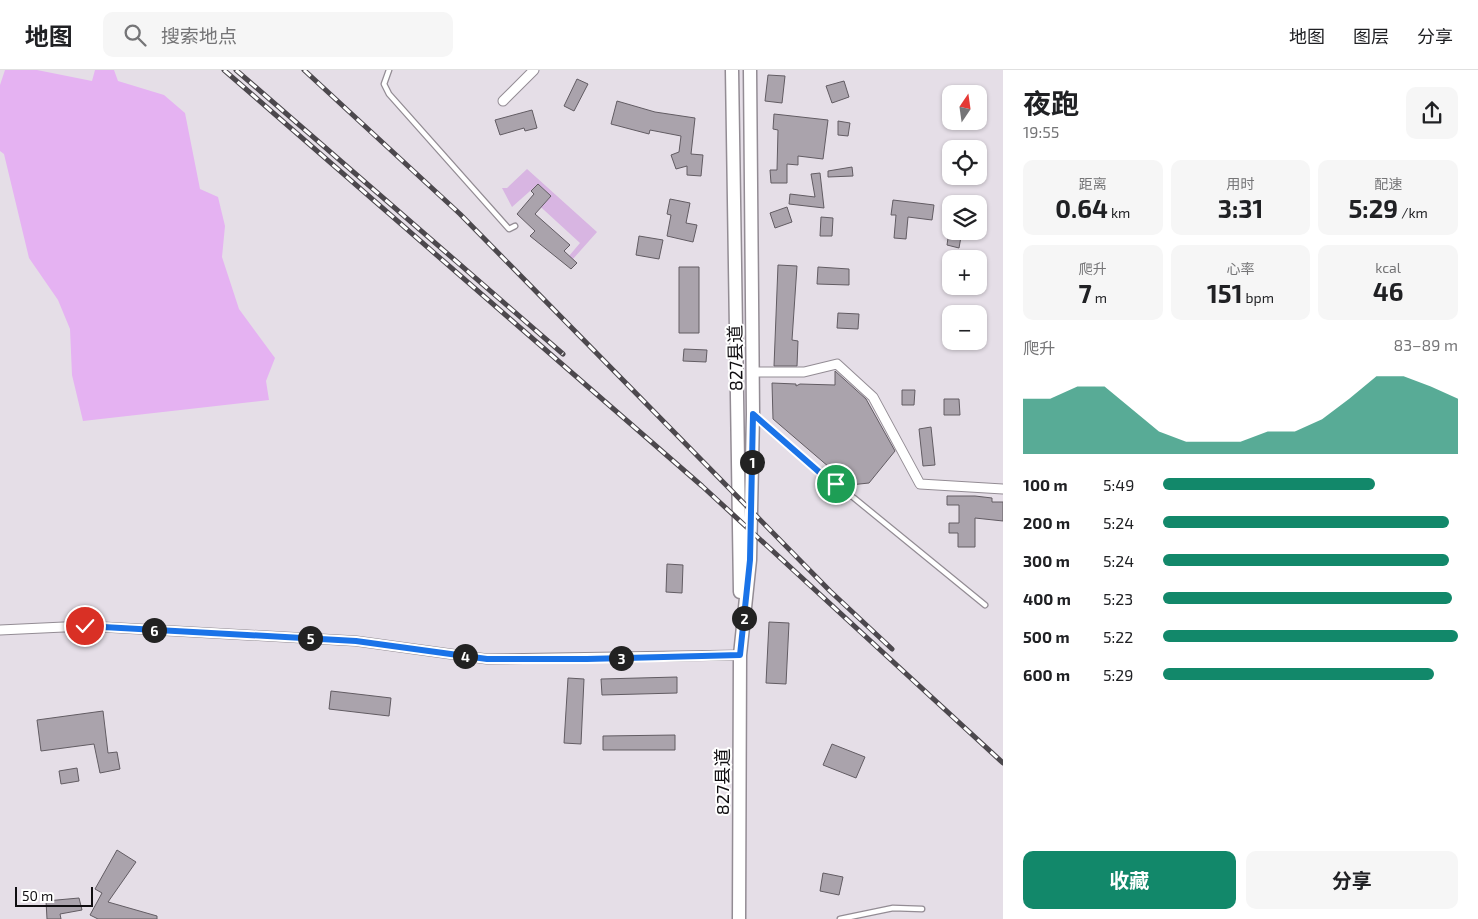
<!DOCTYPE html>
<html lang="zh">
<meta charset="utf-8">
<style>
body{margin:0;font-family:"Exo 2","Noto Sans SC",sans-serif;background:#f6f6f6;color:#202124;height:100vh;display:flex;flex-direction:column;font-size:19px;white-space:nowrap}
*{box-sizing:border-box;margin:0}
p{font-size:16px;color:#757577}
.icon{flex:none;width:28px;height:28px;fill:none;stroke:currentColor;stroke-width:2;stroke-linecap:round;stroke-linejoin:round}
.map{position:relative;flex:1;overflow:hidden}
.side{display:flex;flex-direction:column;background:#fff;width:475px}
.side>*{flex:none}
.needle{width:32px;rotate:13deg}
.tools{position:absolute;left:942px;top:15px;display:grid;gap:10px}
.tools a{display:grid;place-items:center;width:45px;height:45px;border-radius:10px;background:#fff;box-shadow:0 1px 4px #0004;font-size:25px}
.scale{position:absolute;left:15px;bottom:12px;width:78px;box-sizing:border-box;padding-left:5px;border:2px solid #100e11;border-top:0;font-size:14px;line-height:18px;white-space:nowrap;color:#100e11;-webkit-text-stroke:4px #fff;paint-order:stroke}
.pin{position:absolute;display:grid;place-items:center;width:42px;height:42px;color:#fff;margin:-21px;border:2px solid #fff;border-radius:50%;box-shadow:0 1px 5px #0007}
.km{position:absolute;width:25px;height:25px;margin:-12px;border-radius:50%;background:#222;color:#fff;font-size:14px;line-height:25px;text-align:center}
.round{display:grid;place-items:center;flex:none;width:52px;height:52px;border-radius:10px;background:#f6f6f6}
.overview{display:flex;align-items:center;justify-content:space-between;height:85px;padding:0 20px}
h1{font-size:28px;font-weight:700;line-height:38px}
.figures{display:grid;grid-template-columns:repeat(3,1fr);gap:8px;height:85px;padding:5px 20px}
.figures div{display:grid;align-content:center;border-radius:10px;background:#f6f6f6;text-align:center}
.figures b{font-size:25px;font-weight:700}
.figures small{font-size:14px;font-weight:400}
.figures p{font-size:14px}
.chart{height:140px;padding:10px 20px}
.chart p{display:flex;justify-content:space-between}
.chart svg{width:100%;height:90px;margin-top:5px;fill:#12886a;opacity:.7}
.primary-button{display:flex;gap:10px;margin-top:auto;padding:10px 20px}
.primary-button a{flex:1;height:58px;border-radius:10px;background:#12886a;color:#fff;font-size:20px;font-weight:700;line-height:58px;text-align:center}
.primary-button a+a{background:#f6f6f6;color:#202124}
ul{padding:0 20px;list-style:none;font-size:16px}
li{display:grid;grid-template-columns:80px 60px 1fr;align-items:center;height:38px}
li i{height:12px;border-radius:6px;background:#12886a}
header{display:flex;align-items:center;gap:30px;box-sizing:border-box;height:70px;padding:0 25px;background:#fff;border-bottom:1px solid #e0e0e0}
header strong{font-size:24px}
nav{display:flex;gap:28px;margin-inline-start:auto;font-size:18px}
.search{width:350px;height:45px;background:#f6f6f6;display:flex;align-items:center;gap:12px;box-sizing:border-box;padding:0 18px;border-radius:10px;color:#757577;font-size:19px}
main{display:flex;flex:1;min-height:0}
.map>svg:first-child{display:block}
</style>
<header>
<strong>地图</strong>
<div class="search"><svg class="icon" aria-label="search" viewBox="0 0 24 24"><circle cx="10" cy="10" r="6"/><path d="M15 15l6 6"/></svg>搜索地点</div>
<nav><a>地图</a><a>图层</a><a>分享</a></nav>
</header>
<main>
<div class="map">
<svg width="1003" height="849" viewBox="0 0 1003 849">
<rect width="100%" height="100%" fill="#e5dee7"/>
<!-- green -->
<path fill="#d8b5e2" d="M527 99 597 162 573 189 569 186 580 173 532 129 535 125 544 134 551 126 538 114 512 137 502 118H507Z"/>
<!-- water -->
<path fill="#e5b2f2" d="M5 0H37L92 11 95 0H114L118 11 164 25 185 43 200 119 218 127 225 156 222 187 239 239 275 288 266 311 269 330 83 351 72 305 70 259 58 230 29 188 4 84 0 81V15Z"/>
<!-- building -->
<path fill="#aaa3ac" stroke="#625c63" d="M768 5 785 6 782 33 765 31Z
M577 9 588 14 574 41 564 36Z
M844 11 849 27 832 33 826 16Z
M617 31 655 42 695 48 691 84 703 85 701 106 687 105V96L676 99 671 85 679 82 681 66 650 60 649 64 611 54Z
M532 40 537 58 525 61 524 58 500 65 495 50Z
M774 44 828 50 823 89 798 86V95L787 94V113H771L770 100H777L778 60 773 59Z
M838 51 850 53 848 66 838 65Z
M852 97 853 106 828 107V101Z
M820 103 824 138 789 134 790 124 815 127 811 104Z
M538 114 551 126 535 144 570 175 564 181 577 193 571 199 530 166 535 161 517 144 534 124 531 121Z
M670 129 690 133 686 153 697 155 693 172 667 166 671 145 667 144Z
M893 130 934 135 932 150 908 147 906 169 894 168 896 145H891Z
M787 137 792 152 775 158 770 143Z
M821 147 833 148 832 166H820Z
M949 161H962L959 178 947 175Z
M639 166 663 170 659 189 636 185Z
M778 195 797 196 792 270 798 271 797 296H774Z
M679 197H699V263H679Z
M818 197 849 199V215L817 214Z
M838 243 859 244 858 259 837 258Z
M684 279 707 280 706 292 683 291Z
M835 301 866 329 895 381 869 413 850 415 773 349 772 313 796 314V316L800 314 835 315Z
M902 320H915L914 335H902Z
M944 329H959L960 345H944Z
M931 357 935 395 923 396 919 359Z
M947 426H975L992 428V432H1003V451L975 448V477H958V463H949V453H959V435H947Z
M667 494 683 495 682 523 666 522Z
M769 552 789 553 786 614 766 613Z
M677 607V623L602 625 601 609Z
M568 608 584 609 581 674 564 673Z
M331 621 391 628 389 646 329 639Z
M103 641 108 683 117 682 120 699 100 703 94 674 41 681 37 650Z
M675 665V680H603V666Z
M832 674 865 687 856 708 823 695Z
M77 698 79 711 61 714 59 701Z
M117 780 136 792 108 832 157 846V849H98L90 845 102 823 95 819Z
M823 803 843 807 839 825 820 821Z
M79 828 82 840 60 844 61 849H47L46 831Z"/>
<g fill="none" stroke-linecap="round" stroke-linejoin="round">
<!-- lane casing -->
<g stroke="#938c94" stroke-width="7">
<path id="lane" d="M389 0 384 14 389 24 509 159 515 156
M756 347 826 408 854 428 985 535
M840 849 893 838 922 839"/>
</g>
<!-- street casing -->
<g stroke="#938c94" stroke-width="11">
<path id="street" d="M503 31 534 0
M752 302H804L837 294 873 327 920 414 1003 419
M0 560 85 556 356 571 487 589 740 585"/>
</g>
<!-- secondary casing -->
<g stroke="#938c94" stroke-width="15">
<path id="secondary" d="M732 0 740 522
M739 849 740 585 750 490 753 344 750 0"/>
</g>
<!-- lane -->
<use href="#lane" stroke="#fff" stroke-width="4.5"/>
<!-- street -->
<use href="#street" stroke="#fff" stroke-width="9"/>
<!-- secondary -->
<use href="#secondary" stroke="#fff" stroke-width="12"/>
<!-- rail casing -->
<g stroke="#4c484d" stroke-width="5">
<path id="rail" d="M224 0 702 416 1003 693
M236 0 563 284
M304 0 460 144 830 521 892 579"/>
</g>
<!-- rail -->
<use href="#rail" stroke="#fff" stroke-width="3" stroke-dasharray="9" stroke-linecap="butt"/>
</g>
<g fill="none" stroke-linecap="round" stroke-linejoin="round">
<!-- route casing -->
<g stroke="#fff" stroke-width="10">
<path id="route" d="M85 556 356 571 487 589H587L740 585 750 490 753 344 826 408 836 414"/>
</g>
<!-- route -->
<use href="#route" stroke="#1a73e8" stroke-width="6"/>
</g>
<g text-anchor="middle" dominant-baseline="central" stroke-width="4" stroke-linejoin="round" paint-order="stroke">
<!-- street labels -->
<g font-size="18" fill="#100e11" stroke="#fff">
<text transform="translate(735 288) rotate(-91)">827县道</text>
<text transform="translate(722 712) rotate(-90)">827县道</text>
</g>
</g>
</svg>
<div class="tools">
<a><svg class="needle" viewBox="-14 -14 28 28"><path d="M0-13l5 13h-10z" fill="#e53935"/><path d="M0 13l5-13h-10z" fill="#757577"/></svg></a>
<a><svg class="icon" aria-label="locate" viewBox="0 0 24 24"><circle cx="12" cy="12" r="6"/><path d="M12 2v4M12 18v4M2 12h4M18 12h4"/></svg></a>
<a><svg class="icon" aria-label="layers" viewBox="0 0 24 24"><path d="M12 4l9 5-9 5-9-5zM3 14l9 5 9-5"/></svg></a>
<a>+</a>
<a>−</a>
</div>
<div class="scale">50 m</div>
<div class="pin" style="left:836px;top:414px;background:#1e9e55"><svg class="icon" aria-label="arrive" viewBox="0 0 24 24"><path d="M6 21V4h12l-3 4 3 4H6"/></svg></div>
<div class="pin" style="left:85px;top:556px;background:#d93025"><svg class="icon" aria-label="check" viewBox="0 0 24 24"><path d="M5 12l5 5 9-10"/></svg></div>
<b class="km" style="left:752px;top:392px">1</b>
<b class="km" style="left:744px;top:548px">2</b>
<b class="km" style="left:621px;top:588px">3</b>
<b class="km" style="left:465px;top:586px">4</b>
<b class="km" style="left:310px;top:568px">5</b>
<b class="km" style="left:154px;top:560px">6</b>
</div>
<section class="side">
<div class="overview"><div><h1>夜跑</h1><p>19:55</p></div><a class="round"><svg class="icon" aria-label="share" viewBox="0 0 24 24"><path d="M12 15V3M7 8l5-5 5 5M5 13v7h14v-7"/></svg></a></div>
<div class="figures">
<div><p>距离</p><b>0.64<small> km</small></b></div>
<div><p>用时</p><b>3:31</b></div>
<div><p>配速</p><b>5:29<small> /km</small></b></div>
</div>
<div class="figures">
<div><p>爬升</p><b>7<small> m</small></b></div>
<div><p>心率</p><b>151<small> bpm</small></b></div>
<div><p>kcal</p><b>46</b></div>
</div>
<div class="chart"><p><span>爬升</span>83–89 m</p>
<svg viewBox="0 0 160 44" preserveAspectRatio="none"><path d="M0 44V17L10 17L20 11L30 11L40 22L50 33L60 38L70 38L80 38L90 33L100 33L110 27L120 17L130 6L140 6L150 11L160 17V44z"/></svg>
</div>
<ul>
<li><b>100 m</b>5:49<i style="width:72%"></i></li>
<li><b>200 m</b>5:24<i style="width:97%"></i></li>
<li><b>300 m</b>5:24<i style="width:97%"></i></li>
<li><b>400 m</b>5:23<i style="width:98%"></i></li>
<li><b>500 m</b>5:22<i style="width:100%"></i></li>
<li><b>600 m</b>5:29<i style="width:92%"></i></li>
</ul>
<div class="primary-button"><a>收藏</a><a>分享</a></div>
</section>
</main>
